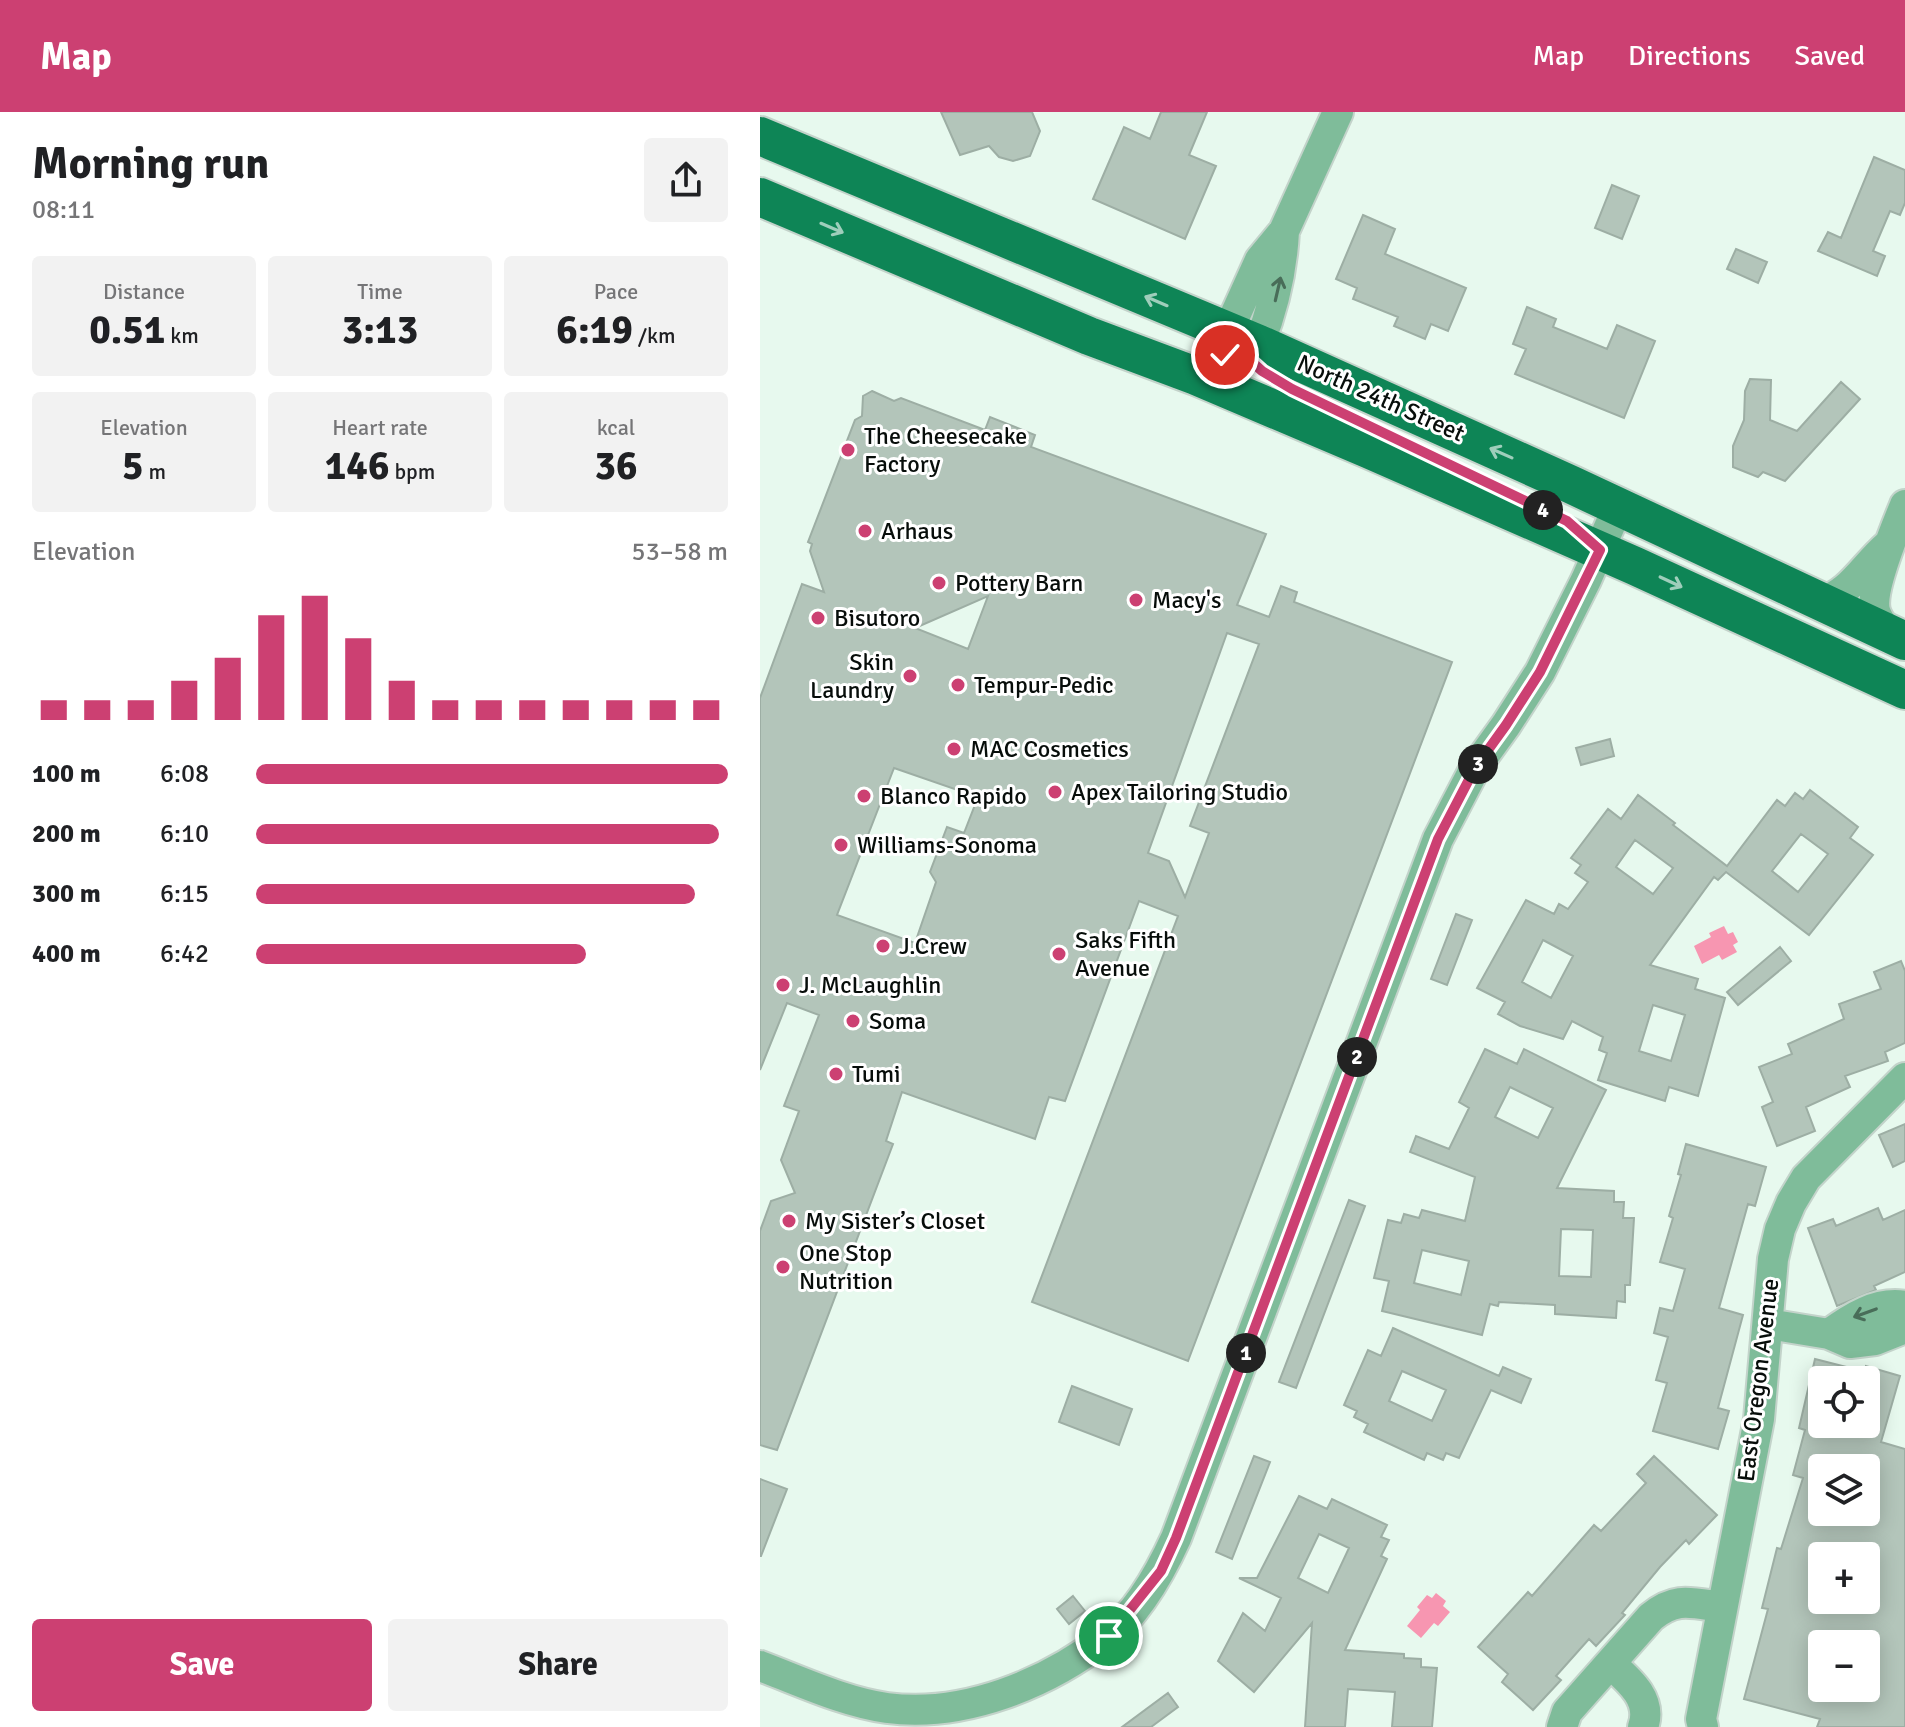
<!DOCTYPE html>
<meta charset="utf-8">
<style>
body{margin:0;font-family:Signika,sans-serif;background:#f2f2f2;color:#202124;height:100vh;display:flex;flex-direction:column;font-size:30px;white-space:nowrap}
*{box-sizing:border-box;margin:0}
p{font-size:26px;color:#757577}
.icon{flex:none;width:44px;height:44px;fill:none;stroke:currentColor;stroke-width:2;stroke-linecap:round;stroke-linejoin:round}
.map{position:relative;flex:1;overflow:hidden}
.details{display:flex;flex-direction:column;background:#fff;width:760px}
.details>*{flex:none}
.buttons{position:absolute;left:1048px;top:1254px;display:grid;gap:16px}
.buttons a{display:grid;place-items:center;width:72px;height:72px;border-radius:8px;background:#fff;box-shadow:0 4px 20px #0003;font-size:40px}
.pin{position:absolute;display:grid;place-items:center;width:68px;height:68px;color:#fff;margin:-34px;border:4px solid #fff;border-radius:50%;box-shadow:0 2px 8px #0007}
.km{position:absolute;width:40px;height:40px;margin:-20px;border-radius:50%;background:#222;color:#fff;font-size:22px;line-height:40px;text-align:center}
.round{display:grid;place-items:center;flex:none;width:84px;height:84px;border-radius:8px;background:#f2f2f2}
.overview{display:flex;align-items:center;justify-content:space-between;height:136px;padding:0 32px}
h1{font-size:44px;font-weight:700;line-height:60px}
.metrics{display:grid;grid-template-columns:repeat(3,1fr);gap:12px;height:136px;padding:8px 32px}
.metrics div{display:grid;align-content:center;border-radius:8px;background:#f2f2f2;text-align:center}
.metrics b{font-size:40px;font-weight:700}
.metrics small{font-size:22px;font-weight:400}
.metrics p{font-size:22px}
.chart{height:224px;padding:16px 32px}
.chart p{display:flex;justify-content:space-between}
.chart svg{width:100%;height:144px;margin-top:8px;stroke:#cc4072;stroke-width:6}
.button{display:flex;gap:16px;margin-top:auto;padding:16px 32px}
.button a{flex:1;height:92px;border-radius:8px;background:#cc4072;color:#fff;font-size:32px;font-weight:700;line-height:92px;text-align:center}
.button a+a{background:#f2f2f2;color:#202124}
ul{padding:0 32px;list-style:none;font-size:26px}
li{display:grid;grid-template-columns:128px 96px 1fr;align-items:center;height:60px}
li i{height:20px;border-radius:10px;background:#cc4072}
header{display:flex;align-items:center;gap:48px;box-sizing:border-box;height:112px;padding:0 40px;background:#cc4072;color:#fff}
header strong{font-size:38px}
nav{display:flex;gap:44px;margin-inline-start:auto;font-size:28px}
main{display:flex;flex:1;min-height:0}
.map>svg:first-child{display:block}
</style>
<header>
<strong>Map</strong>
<nav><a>Map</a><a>Directions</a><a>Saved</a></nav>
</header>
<main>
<section class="details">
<div class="overview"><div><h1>Morning run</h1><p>08:11</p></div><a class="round"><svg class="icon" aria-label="share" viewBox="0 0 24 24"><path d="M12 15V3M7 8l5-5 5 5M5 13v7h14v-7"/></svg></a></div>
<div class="metrics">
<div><p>Distance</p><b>0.51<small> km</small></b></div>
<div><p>Time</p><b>3:13</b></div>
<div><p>Pace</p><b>6:19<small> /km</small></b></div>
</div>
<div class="metrics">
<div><p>Elevation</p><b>5<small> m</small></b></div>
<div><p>Heart rate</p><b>146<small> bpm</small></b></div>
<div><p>kcal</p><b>36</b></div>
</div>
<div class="chart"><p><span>Elevation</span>53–58 m</p>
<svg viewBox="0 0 160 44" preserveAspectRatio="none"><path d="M5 44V38M15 44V38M25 44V38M35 44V32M45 44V25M55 44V12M65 44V6M75 44V19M85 44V32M95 44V38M105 44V38M115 44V38M125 44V38M135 44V38M145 44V38M155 44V38"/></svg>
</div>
<ul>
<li><b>100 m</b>6:08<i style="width:100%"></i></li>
<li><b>200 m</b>6:10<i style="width:98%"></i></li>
<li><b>300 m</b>6:15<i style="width:93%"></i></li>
<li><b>400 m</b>6:42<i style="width:70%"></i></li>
</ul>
<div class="button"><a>Save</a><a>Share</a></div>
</section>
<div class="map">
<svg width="1145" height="1615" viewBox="0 0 1145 1615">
<rect width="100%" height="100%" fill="#e7f9ee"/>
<!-- water -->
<path fill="#f796b1" d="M964 814 968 822 973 820 978 830 973 833 977 840 962 848 959 843 942 852 934 834 951 825 949 821Z
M676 1481 686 1489 683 1494 690 1500 678 1514 674 1511 661 1526 647 1514 660 1498 657 1495 667 1483 672 1486Z"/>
<!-- building -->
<path fill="#b3c5ba" stroke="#9daea4" stroke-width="2" fill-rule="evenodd" d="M181 0H272L280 19 270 44 253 49 239 45 229 34 200 43Z
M401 0H447L429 43 456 54 425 127 333 87 364 15 390 27Z
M1114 45 1145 58V91L1140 103 1130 99 1113 139 1125 144 1117 164 1058 139 1068 120 1081 126Z
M852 73 879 84 862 127 835 116Z
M603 103 635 117 625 142 706 176 688 219 671 212 665 227 634 214 638 205 593 187 597 176 576 167Z
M976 137 1007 150 998 171 967 157Z
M767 195 796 207 793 215 847 237 857 213 895 229 864 306 755 262 766 237 753 232Z
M990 267 1011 268 1010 308 1037 319 1081 270 1100 287 1025 369 1003 360 998 365 973 355V334L984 308 985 279Z
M112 279 134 289 141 286 225 318 230 305 275 323 271 335 506 422 477 493 509 505 521 474 537 480 534 490 692 550 428 1249 272 1190 418 804 379 789 305 989 289 985 275 1027 142 980 126 1029 133 1032 17 1338 0 1333V1119L11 1089 35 1081 21 1048 39 999 24 994 59 903 27 891 0 958V586L42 472 64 480 50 439 52 432 48 430 95 308 102 304 103 284ZM228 484 208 537 155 516ZM467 521 499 532 430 714 449 721 425 785 409 749 388 741ZM134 656 218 685 204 721 187 715 170 760 176 770 155 831 77 803Z
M850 627 854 644 821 653 816 636Z
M1050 678 1098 715 1090 726 1113 743 1049 823 966 760 958 768 954 765 890 853 938 867 935 877 965 886 938 984 909 975 905 989 838 968 847 941 839 938 843 925 812 909 803 927 760 914 738 902 745 890 717 876 766 788 794 802 799 792 808 797 828 770 815 761 821 753 811 746 848 697 861 707 878 683 915 711 913 713 967 754 1017 688 1025 694 1035 681 1043 687ZM1041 722 1068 742 1038 780 1012 759ZM875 728 913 756 893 782 856 755ZM783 828 813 844 791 886 762 870ZM893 893 925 903 911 949 879 939Z
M696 802 712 808 687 873 671 867Z
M1020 835 1031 849 978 893 967 880Z
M1141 849 1145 859V931L1125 940 1128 949 1085 964 1090 975 1046 995 1055 1019 1017 1034 1002 995 1013 990 999 955 1032 942 1028 932 1084 907 1079 892 1121 877 1114 860Z
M725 937 757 952 764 937 846 978 797 1076 854 1079V1090H864L863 1106H874L870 1173H865V1190L857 1189 856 1206 795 1202V1193L739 1190 738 1194 730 1192 722 1223 622 1199 629 1169 614 1166 628 1108 641 1111 644 1102 659 1106 662 1098 705 1109 715 1065 650 1040 656 1024 689 1037 709 996 699 990ZM750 975 793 996 778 1026 735 1005ZM801 1117 833 1118 831 1165 799 1164ZM662 1138 709 1149 701 1183 654 1171Z
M1145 1012V1049L1133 1055 1119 1023Z
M926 1032 1006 1055 995 1094 988 1092 959 1196 983 1203 958 1296 969 1299 958 1337 893 1319 907 1271 896 1268 908 1225 894 1221 900 1196 913 1199 925 1157 900 1150 913 1106 909 1104 921 1063 918 1062Z
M589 1088 605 1094 536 1276 519 1270Z
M1118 1096 1123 1108 1145 1098V1160L1114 1174 1116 1178 1077 1194 1048 1116 1073 1107 1076 1114Z
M633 1216 739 1264 743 1255 771 1267 761 1291 731 1278 699 1346 686 1341 683 1348 667 1341 664 1348 604 1320 608 1312 594 1305 597 1299 584 1293 608 1238 621 1244ZM642 1259 686 1278 672 1309 629 1289Z
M1055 1247 1106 1260V1254L1140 1264 1121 1330 1145 1337V1615H1057L1060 1607 984 1587 1008 1497 1002 1496 1017 1436 1021 1437 1043 1366 1033 1363 1045 1318 1039 1316ZM1062 1268H1106V1312H1062ZM1062 1356H1106V1400H1062ZM1062 1444H1108L1106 1488H1062ZM1062 1532H1106V1576H1058L1062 1561Z
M312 1274 372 1297 359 1333 299 1310Z
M494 1344 510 1350 472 1447 456 1440Z
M894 1344 957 1403 929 1432 926 1428 900 1455 862 1501 865 1503 836 1534 829 1527 796 1564 801 1568 773 1598 742 1570 748 1562 718 1535 768 1480 772 1484 834 1413 841 1419 886 1371 877 1362Z
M0 1367 27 1377 1 1444H0Z
M539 1384 567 1397 572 1387 627 1413 621 1425 629 1428 621 1444 627 1447 585 1538 644 1542V1546L661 1547V1555L677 1556 672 1615H632L635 1580 588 1577 585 1615H545L552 1511 494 1580 458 1549 483 1501 505 1519 521 1486 479 1466H497ZM559 1422 589 1436 568 1481 538 1466Z
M313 1484 325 1499 309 1512 297 1497Z
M408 1581 418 1595 391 1615H362Z"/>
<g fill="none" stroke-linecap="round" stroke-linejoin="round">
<!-- minor casing -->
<g stroke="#c3d3ca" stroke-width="34">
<path id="minor" d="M468 219 500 148 524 119 578 0
M499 232C514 194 522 160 524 119
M1061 490C1090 482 1104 454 1127 434
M1128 522C1124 515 1117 507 1115 499 1110 478 1136 415 1145 393
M1008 1212 1069 1222 1090 1231 1115 1228 1145 1216
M1069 1222C1091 1206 1117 1189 1145 1194
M851 1552C869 1568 893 1588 883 1615
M0 1554C40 1569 84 1590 127 1596 204 1606 287 1572 347 1525 378 1501 400 1461 416 1426L678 727 715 656 746 613 780 560 826 468 858 395
M802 1615 807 1600 891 1505C916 1484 932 1491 962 1495
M943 1615 941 1607 999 1307 1013 1147 1020 1117 1031 1091 1046 1066 1145 966"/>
</g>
<!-- major casing -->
<g stroke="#c3d3ca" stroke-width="42">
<path id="major" d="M0 24 499 232 812 373 1145 529
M0 85 329 224 436 264 608 337 875 454 1145 578"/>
</g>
<!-- minor -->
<use href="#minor" stroke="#7fbc9a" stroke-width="30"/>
<!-- major -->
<use href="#major" stroke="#0e8556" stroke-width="38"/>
</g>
<!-- one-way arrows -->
<defs><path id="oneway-shaft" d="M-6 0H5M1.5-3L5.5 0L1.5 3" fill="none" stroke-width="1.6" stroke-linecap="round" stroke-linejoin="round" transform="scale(2)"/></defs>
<g stroke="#9fcebb">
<use href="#oneway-shaft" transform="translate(72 116) rotate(23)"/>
<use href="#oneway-shaft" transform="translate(396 189) rotate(-157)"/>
<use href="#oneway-shaft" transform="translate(741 341) rotate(-156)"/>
<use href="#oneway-shaft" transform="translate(911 470) rotate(25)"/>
</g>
<g stroke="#496d59">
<use href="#oneway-shaft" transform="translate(518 177) rotate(-77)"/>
<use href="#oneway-shaft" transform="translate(1105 1201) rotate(160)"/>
</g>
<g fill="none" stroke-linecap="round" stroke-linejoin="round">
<!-- route casing -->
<g stroke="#fff" stroke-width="16">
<path id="route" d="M349 1524 401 1459 416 1426 678 727 715 656 746 613 780 560 840 438 807 409 532 277 502 259 481 240 465 243"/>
</g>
<!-- route -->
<use href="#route" stroke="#cc4072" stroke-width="10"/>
</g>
<!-- markers -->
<g fill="#cc4072" stroke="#fff" stroke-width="3">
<circle cx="88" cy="338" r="8"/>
<circle cx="105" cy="419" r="8"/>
<circle cx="179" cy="471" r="8"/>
<circle cx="376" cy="488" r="8"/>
<circle cx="58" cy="506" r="8"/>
<circle cx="150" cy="564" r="8"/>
<circle cx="198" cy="573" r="8"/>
<circle cx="194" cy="637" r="8"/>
<circle cx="295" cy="680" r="8"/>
<circle cx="104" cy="684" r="8"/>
<circle cx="81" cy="733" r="8"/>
<circle cx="123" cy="834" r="8"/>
<circle cx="299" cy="842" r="8"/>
<circle cx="23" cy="873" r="8"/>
<circle cx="93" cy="909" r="8"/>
<circle cx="76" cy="962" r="8"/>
<circle cx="29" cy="1109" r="8"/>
<circle cx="23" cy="1155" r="8"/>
</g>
<g text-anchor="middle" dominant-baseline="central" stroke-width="6" stroke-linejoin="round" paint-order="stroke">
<!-- street labels -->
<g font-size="24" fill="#070d0a" stroke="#fff">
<text transform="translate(621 286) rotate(24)">North 24th Street</text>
<text transform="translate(998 1268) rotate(-83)">East Oregon Avenue</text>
</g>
<!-- poi labels -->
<g font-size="24" fill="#070d0a" stroke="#fff" text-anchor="start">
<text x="104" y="324">The Cheesecake<tspan x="104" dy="28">Factory</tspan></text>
<text x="121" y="419">Arhaus</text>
<text x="195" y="471">Pottery Barn</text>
<text x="392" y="488">Macy's</text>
<text x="74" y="506">Bisutoro</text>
<text x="134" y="550" text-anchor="end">Skin<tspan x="134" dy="28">Laundry</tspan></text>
<text x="214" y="573">Tempur-Pedic</text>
<text x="210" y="637">MAC Cosmetics</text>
<text x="311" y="680">Apex Tailoring Studio</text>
<text x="120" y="684">Blanco Rapido</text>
<text x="97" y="733">Williams-Sonoma</text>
<text x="315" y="828">Saks Fifth<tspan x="315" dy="28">Avenue</tspan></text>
<text x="139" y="834">J.Crew</text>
<text x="39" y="873">J. McLaughlin</text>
<text x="109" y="909">Soma</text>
<text x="92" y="962">Tumi</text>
<text x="45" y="1109">My Sister’s Closet</text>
<text x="39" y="1141">One Stop<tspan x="39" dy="28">Nutrition</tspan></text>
</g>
</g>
</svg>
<div class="buttons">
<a><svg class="icon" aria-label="locate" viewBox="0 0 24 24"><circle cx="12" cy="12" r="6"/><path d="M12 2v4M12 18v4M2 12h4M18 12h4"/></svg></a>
<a><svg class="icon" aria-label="layers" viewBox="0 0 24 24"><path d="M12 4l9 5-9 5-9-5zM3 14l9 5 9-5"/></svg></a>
<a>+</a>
<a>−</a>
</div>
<div class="pin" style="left:349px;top:1524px;background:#1e9e55"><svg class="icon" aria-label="arrive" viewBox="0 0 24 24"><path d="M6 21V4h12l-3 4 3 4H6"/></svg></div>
<div class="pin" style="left:465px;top:243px;background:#d93025"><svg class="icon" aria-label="check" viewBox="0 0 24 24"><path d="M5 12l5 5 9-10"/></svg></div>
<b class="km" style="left:486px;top:1241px">1</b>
<b class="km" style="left:597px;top:945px">2</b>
<b class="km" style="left:718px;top:652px">3</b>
<b class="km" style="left:783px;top:398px">4</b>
</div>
</main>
